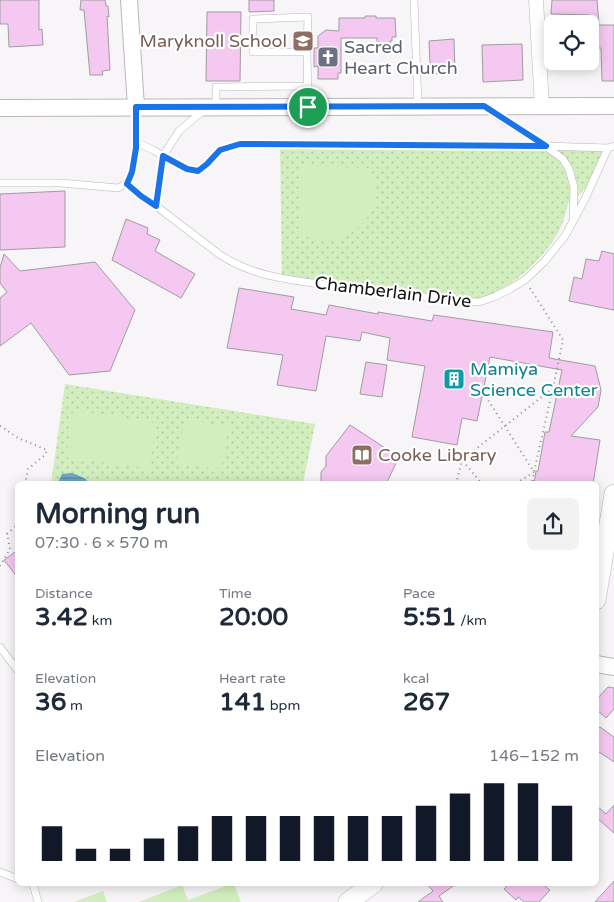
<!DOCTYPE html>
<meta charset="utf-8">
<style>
body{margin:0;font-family:"Varela Round",sans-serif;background:#f2f2f3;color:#1f2937;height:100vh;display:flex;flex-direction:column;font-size:19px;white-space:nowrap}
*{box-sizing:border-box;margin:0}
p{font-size:16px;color:#747a83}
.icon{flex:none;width:28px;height:28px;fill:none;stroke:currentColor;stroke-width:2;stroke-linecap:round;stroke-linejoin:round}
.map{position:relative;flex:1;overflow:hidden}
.details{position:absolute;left:15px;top:481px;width:584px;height:405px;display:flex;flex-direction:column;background:#fff;border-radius:8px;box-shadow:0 2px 12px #0003}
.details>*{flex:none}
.controls{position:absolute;left:544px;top:15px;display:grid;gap:10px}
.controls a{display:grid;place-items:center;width:55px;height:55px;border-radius:8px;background:#fff;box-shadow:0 2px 12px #0003;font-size:25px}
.pin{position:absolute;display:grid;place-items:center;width:42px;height:42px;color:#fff;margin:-21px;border:2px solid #fff;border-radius:50%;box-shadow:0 1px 5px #0007}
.round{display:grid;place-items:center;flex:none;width:52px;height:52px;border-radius:8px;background:#f2f2f3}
.summary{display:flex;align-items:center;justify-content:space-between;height:85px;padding:0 20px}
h1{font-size:28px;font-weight:700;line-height:38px}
.figures{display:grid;grid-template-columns:repeat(3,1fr);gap:8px;height:85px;padding:5px 20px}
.figures div{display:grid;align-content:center}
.figures b{font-size:25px;font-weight:700}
.figures small{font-size:14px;font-weight:400}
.figures p{font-size:14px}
.chart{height:140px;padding:10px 20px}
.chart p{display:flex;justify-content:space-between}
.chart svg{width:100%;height:90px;margin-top:5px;stroke:#111827;stroke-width:6}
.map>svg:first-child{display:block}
</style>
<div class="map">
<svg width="614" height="902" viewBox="0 0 614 902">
<defs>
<pattern id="grass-dots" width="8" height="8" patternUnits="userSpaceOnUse" patternTransform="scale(1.25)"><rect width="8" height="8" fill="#d2eebe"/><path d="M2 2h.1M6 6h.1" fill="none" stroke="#b3cba2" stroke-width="1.8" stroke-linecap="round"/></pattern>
<pattern id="water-rules" width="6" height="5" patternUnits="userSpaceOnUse" patternTransform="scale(1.25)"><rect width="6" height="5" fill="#6ea8c3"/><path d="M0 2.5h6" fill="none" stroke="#59889d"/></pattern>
</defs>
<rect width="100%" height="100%" fill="#f8f5f8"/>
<!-- grass -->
<path fill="url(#grass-dots)" d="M280 144 608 148 590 184 579 195 568 203C566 212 564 221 560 229 546 257 511 290 480 298 471 300 462 300 453 301L282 279Z
M65 384 315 424 303 484H88L86 479 80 477 62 474 57 484H51Z"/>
<!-- pitch -->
<path fill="#d2eebe" d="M299 166 371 168C372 179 376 192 374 203 372 211 368 217 363 223 345 242 323 245 299 234Z
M73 410 156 423 149 469 66 457Z
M185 419 229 427 222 465 216 469 176 463Z
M231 884H234L241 902H139L182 885 188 900Z
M103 891 107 902H74Z"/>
<!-- water -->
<path fill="url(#water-rules)" d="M71 473C77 474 81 477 86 479L88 484H57L62 474Z"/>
<!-- building -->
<path fill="#f4c8f0" stroke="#a09d9f" d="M0 0H39V30L42 29 43 45 9 47 8 24H0Z
M81 0H105L106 6H108L109 17 107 16 110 70 102 71 103 75H90L84 10H80Z
M249 0H274V11L249 12Z
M552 0H597L599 25H614V81H602L601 48H590V15L551 14Z
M207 12H241L240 81H206Z
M365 16H376V18H395L396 37H392V41H390V48H377V38H341V73H338V79H318V66L314 67V48H318V36L326 30 339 31V18H365Z
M454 39 455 73 427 74 426 64H430L429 41Z
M522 44 523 80 483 82 482 45Z
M65 191V247L0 250V194Z
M126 219 148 228 147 234 160 240 155 251 195 274 181 298 112 260Z
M602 251 614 254V310L569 301 574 277 582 279 586 259 599 261Z
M4 254 20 271 95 262 135 310 110 371 69 375 31 323 0 346V298L7 292 0 283V268Z
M239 288 294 297 291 309 326 315 329 305 378 314V312L432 321 434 315 553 332 549 358 595 366 601 390 598 407 571 436 600 440 593 484H534L536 471H538L545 432H549L562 370 490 357 477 421 462 418 457 445 412 437 425 366 387 360 390 338 362 332 360 341 326 336 316 391 277 385 283 355 227 348Z
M366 362 387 365 382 397 360 394Z
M350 425 399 457 386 484H321V472L326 466V456Z
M18 550V578L4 560Z
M608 687 614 688V709L606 718 596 709V700Z
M600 727 614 737V762L596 750V732Z
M596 805 606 814 614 805V833L596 817Z
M614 881V902H595Z
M427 884H456L439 896 443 902H418L433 891Z
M509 884H542L550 890 539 902H524L518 897 516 900 504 889Z"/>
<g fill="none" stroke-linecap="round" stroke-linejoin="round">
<!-- service casing -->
<g stroke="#bab7ba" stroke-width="8">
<path id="service" d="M414 0 418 106
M307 52 308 17 253 19V52H307L308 107
M216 106V87L308 86
M488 110 545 146 563 159 569 169 574 187 573 219
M203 111 179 131 163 156 187 169 198 171 207 164 220 150 240 144 545 146 608 148 614 146
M136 142 153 150 163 156 156 206
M0 183H61L118 188 127 183 133 172 136 148V107
M127 183 141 196 156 206 219 254C255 279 301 281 343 287 380 291 417 296 453 301L479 302 494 297 510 289 525 280 544 262 565 236 585 199 608 148
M0 647 18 671
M0 872 18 879
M33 884 38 902"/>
</g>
<!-- minor casing -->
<g stroke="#bab7ba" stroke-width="15">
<path id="minor" d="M536 0 542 107"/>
</g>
<!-- tertiary casing -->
<g stroke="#bab7ba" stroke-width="18">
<path id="tertiary" d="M129 0 136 107
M0 108 614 106
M596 664 614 667"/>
</g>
<!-- secondary casing -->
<g stroke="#bab7ba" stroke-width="20">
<path id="secondary" d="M596 600 614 494
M348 902 373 884"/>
</g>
<!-- path -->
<path stroke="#8c8a8c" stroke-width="2" stroke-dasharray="1 4" stroke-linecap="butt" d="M530 288 563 340 553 388 534 472 532 484
M483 392 534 472 515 484
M0 426 2 427 18 438 47 450 45 455 28 469 25 484
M463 461 482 484
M456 484 462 460 553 388
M0 566 10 549 7 534 16 526 18 521"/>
<!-- service -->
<use href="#service" stroke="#fff" stroke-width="7"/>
<!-- minor -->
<use href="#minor" stroke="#fff" stroke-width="14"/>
<!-- tertiary -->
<use href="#tertiary" stroke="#fff" stroke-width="16"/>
<!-- secondary -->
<use href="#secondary" stroke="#fff" stroke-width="19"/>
</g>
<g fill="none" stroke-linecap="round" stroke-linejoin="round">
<!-- route casing -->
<g stroke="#fff" stroke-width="10">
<path id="route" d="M484 106 546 146 240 144 220 150 207 164 198 171 187 169 163 156 156 206 141 196 127 184 132 172 136 148V107Z"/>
</g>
<!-- route -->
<use href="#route" stroke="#1a73e8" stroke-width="6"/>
</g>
<!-- icons -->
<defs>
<g id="school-square" transform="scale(1.125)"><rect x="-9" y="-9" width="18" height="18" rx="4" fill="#8d6e63" stroke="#fff"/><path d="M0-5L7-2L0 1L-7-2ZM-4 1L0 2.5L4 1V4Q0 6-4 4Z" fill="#fff"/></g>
<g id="church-square" transform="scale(1.125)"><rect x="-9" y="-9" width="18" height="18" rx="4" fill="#6b7280" stroke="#fff"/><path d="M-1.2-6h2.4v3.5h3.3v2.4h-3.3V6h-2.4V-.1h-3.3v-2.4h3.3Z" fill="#fff"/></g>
<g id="building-square" transform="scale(1.125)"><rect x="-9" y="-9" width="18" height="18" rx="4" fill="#0f9aa8" stroke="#fff"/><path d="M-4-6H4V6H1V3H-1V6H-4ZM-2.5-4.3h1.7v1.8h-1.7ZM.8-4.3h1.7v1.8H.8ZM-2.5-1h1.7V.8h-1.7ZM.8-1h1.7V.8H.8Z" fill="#fff"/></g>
<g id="library-square" transform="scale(1.125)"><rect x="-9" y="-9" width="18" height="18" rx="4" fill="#8d6e63" stroke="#fff"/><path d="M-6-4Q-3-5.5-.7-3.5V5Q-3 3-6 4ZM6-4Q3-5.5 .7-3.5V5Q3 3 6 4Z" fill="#fff"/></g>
</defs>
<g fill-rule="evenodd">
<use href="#school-square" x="303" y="41"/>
<use href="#church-square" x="328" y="57"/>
<use href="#building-square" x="454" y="379"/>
<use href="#library-square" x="362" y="455"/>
</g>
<g text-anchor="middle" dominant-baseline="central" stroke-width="4.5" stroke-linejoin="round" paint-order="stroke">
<!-- education labels -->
<g font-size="18" fill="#785e54" stroke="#fff" text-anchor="end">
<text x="287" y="41">Maryknoll School</text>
<text x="378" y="455" text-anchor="start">Cooke Library</text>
</g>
<!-- worship labels -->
<g font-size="18" fill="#5b616d" stroke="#fff" text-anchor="start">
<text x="344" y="47">Sacred<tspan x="344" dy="21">Heart Church</tspan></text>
</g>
<!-- street labels -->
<g font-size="18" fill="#151415" stroke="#fff">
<text transform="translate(393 292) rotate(7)">Chamberlain Drive</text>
</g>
<!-- culture labels -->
<g font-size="18" fill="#0d838f" stroke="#fff" text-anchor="start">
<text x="470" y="369">Mamiya<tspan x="470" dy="21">Science Center</tspan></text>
</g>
</g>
</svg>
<div class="controls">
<a><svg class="icon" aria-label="locate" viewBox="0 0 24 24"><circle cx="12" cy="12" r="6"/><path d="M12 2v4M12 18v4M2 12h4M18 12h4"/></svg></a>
</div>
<div class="pin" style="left:308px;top:107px;background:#1e9e55"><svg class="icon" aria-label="arrive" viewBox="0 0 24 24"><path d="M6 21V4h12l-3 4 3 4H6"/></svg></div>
<section class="details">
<div class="summary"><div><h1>Morning run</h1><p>07:30 · 6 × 570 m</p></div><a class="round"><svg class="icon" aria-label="share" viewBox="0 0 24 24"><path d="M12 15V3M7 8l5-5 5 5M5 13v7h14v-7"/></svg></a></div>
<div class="figures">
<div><p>Distance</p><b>3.42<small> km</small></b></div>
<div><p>Time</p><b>20:00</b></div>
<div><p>Pace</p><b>5:51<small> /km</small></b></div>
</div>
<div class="figures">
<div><p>Elevation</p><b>36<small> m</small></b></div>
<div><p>Heart rate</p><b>141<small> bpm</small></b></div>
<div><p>kcal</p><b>267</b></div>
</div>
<div class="chart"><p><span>Elevation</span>146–152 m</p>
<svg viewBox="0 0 160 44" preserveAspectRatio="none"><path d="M5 44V27M15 44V38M25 44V38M35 44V33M45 44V27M55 44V22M65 44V22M75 44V22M85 44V22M95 44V22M105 44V22M115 44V17M125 44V11M135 44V6M145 44V6M155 44V17"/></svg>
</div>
</section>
</div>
